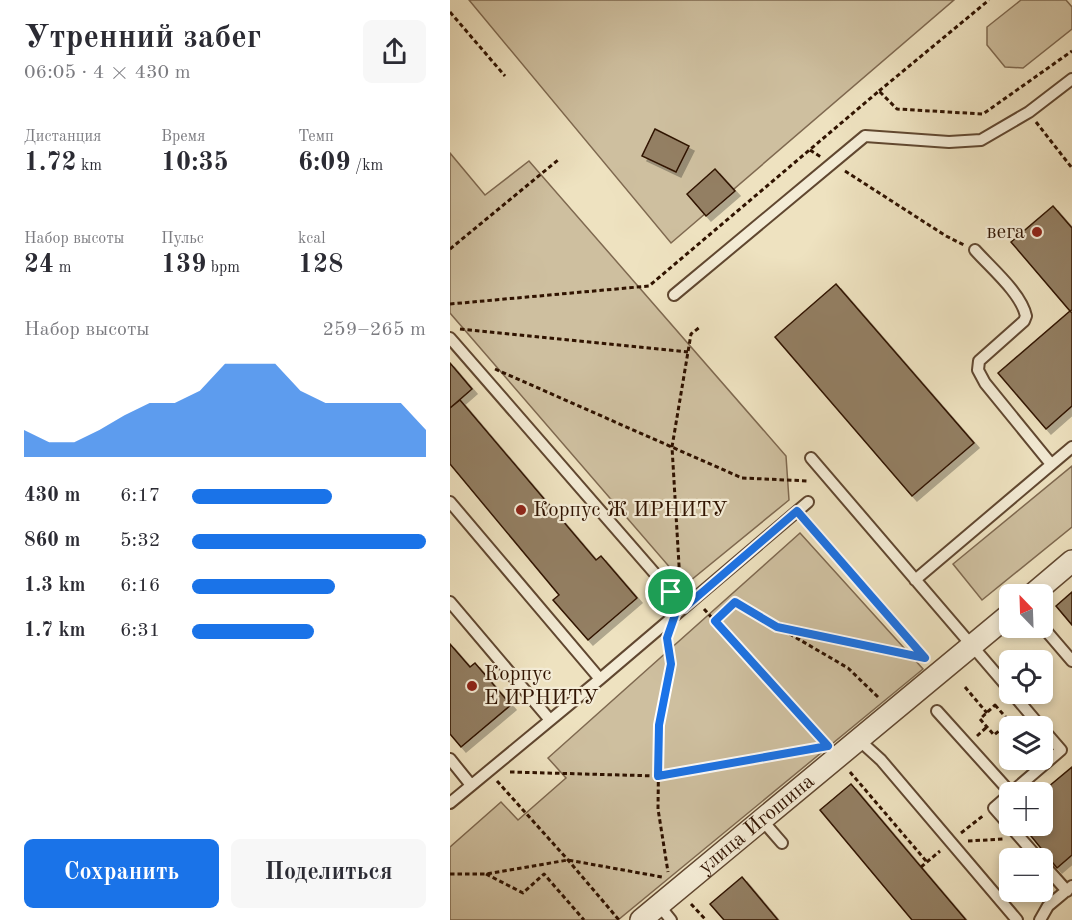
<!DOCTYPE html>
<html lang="ru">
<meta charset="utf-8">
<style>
body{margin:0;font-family:"Old Standard TT",serif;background:#f7f7f7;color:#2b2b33;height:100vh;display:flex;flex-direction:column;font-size:22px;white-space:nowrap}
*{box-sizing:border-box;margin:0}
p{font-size:20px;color:#7c7c81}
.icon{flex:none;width:33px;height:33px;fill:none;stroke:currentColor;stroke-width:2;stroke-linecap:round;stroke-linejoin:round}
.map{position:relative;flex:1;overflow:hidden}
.panel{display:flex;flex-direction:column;background:#fff;width:450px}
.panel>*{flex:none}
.needle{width:39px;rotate:337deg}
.buttons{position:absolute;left:549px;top:584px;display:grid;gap:12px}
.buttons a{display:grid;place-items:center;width:54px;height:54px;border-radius:9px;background:#fff;box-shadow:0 3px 9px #0003;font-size:30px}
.pin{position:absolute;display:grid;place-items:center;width:51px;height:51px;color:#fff;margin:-26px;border:3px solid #fff;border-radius:50%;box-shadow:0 2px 6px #0007}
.round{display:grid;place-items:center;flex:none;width:63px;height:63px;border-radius:9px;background:#f7f7f7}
.overview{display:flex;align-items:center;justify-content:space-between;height:102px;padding:0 24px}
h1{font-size:33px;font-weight:700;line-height:45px}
.figures{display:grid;grid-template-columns:repeat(3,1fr);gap:9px;height:102px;padding:6px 24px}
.figures div{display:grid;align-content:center}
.figures b{font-size:26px;font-weight:700}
.figures small{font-size:16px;font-weight:400}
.figures p{font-size:16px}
.chart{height:168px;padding:12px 24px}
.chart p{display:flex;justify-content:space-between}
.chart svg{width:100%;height:108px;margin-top:6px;fill:#1a73e8;opacity:.7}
.button{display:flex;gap:12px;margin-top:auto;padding:12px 24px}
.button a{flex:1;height:69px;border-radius:9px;background:#1a73e8;color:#fff;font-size:24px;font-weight:700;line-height:69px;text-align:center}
.button a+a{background:#f7f7f7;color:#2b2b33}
ul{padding:0 24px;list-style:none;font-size:20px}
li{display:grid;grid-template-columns:96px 72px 1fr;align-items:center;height:45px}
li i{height:15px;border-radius:8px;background:#1a73e8}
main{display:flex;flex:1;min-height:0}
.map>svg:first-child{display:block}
</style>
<main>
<section class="panel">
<div class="overview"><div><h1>Утренний забег</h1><p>06:05 · 4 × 430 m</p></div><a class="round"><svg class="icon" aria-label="share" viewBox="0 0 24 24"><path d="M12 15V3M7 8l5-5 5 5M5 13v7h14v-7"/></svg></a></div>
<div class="figures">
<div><p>Дистанция</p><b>1.72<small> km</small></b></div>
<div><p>Время</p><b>10:35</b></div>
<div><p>Темп</p><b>6:09<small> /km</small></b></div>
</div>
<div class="figures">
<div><p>Набор высоты</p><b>24<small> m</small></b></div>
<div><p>Пульс</p><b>139<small> bpm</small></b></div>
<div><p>kcal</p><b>128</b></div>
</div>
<div class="chart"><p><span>Набор высоты</span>259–265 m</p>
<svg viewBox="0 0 160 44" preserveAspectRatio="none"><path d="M0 44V33L10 38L20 38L30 33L40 27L50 22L60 22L70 17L80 6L90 6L100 6L110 17L120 22L130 22L140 22L150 22L160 33V44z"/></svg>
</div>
<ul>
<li><b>430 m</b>6:17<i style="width:60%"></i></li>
<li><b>860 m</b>5:32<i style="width:100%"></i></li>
<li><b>1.3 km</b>6:16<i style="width:61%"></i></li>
<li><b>1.7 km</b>6:31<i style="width:52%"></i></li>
</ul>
<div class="button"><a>Сохранить</a><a>Поделиться</a></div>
</section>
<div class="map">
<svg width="622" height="920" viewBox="0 0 622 920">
<defs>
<filter id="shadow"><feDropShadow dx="5" dy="5" stdDeviation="0" flood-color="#0004"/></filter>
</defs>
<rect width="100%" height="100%" fill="#eee2c0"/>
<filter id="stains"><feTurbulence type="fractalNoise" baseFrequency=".00333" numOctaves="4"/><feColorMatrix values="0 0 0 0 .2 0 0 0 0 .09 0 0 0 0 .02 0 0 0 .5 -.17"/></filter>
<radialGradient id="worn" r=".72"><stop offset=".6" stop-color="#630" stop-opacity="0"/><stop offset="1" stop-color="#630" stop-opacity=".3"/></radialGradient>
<!-- green -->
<path fill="#cebf9f" stroke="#7f6950" stroke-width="1.5" d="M19 0H504L221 243Z
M571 0H616L622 7V29L573 68 555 67 537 45V27Z
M0 153 35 195 79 161 336 456 339 500 235 585 0 313Z
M622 466V527L532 600 503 564Z
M350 533 473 669 168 920H0V847L51 802 68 820 116 778 98 758Z"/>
<!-- building -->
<path fill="#937f64" stroke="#301300" stroke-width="1.5" filter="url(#shadow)" d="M205 129 239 146 226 172 192 156Z
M265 169 285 191 256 216 237 194Z
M603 206 622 228V310L620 311 561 242Z
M386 284 524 443 462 496 325 337Z
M620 311 622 313V406L596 429 548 373Z
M0 363 22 389 0 408Z
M10 400 146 560 151 556 187 598 138 640 103 600 109 595 0 464V408Z
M622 592V625L606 606Z
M0 644 20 667 25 663 61 705 11 747 0 734Z
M622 767V855L607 868 572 825H592V792Z
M401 784 471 867 516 920H462L370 810Z
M292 877 328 920H274L260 904Z"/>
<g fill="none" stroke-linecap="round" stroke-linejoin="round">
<!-- lane casing -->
<g stroke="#604730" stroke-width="14">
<path id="lane" d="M525 250C541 268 571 293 576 316L574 321 529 361 528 370 535 383 601 464
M224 295 415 136 499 142 531 140 579 112 622 79
M0 338 234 607
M361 458 560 690
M0 502 150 679
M465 580 622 447
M0 602 100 720
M592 626 622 661
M562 693 590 726
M487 711 560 792
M409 740 431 760 567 920
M0 759 21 785
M562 792 611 750 592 728
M560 794 544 808 588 858
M0 803 150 679 358 502
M312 820 332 843
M592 863 617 891
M209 905 221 920
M590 920 598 906 622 886"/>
</g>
<!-- street casing -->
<g stroke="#604730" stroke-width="24">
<g id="street">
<path d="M583 594 622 561"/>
<path id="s1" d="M191 920 560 614"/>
</g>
</g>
<!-- path -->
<path stroke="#301300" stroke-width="3" stroke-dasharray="4.5 3" stroke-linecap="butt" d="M0 12 55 76
M429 91 539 0
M586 122 622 168
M360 150 371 157
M395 171 496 236 514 245
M0 249 108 160
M0 304 199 286 429 91 447 109 533 114 622 51
M10 329 238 352
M45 369 292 478 359 481
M356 521 476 659
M230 582 222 447 241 334 250 327
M254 609 376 744
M265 620 285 602 398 668 429 698
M330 627 474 657
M217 641 221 664 209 725 208 809 218 872
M515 687 537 713
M545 705 560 722 544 735 530 719Z
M552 729 560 737
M527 736 537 727
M60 772 208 776 366 748
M400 772 477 862
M47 781 118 860 169 920
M511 833 534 815
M518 841 553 839
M471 867 490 851
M0 874H36L118 860 212 877
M36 874 73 893 94 874 134 920
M241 904 256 920"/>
<!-- lane -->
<use href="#lane" stroke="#f4ecd6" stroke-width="10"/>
<!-- street -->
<use href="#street" stroke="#f4ecd6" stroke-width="21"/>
</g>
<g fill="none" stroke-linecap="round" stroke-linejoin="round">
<!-- route casing -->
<g stroke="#fff" stroke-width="12">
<path id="route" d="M347 511 475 658 327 627 285 602 265 621 378 746 208 776 209 725 221 664 217 638 225 615 212 600 221 592 234 608Z"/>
</g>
<!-- route -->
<use href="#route" stroke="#1a73e8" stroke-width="8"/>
</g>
<!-- markers -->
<g fill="#8f2418" stroke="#f4ecd6" stroke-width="2">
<circle cx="587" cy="232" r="6"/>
<circle cx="71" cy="510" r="6"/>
<circle cx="22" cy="686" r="6"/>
</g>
<g text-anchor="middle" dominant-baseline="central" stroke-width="4.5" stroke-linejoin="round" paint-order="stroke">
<!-- poi labels -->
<g font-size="21" fill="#301300" stroke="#f4ecd6" text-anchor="start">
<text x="575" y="232" text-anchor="end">вега</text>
<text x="83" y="510">Корпус Ж ИРНИТУ</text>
<text x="34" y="674">Корпус<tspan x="34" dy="24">Е ИРНИТУ</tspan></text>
</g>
<!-- street labels -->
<g font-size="21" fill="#301300" stroke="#f4ecd6">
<text stroke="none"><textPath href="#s1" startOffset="150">улица Игошина</textPath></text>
</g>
</g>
<rect width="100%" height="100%" filter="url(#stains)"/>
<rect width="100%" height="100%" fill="url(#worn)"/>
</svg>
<div class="buttons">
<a><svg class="needle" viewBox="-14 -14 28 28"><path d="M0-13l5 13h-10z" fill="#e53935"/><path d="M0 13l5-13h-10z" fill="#7c7c81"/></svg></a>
<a><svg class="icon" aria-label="locate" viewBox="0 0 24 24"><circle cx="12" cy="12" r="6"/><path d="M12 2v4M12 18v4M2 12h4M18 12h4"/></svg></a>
<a><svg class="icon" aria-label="layers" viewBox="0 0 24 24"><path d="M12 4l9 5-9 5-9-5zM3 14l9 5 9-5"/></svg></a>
<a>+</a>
<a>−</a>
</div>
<div class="pin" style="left:221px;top:592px;background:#1e9e55"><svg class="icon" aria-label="arrive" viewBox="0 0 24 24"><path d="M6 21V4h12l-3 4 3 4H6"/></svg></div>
</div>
</main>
